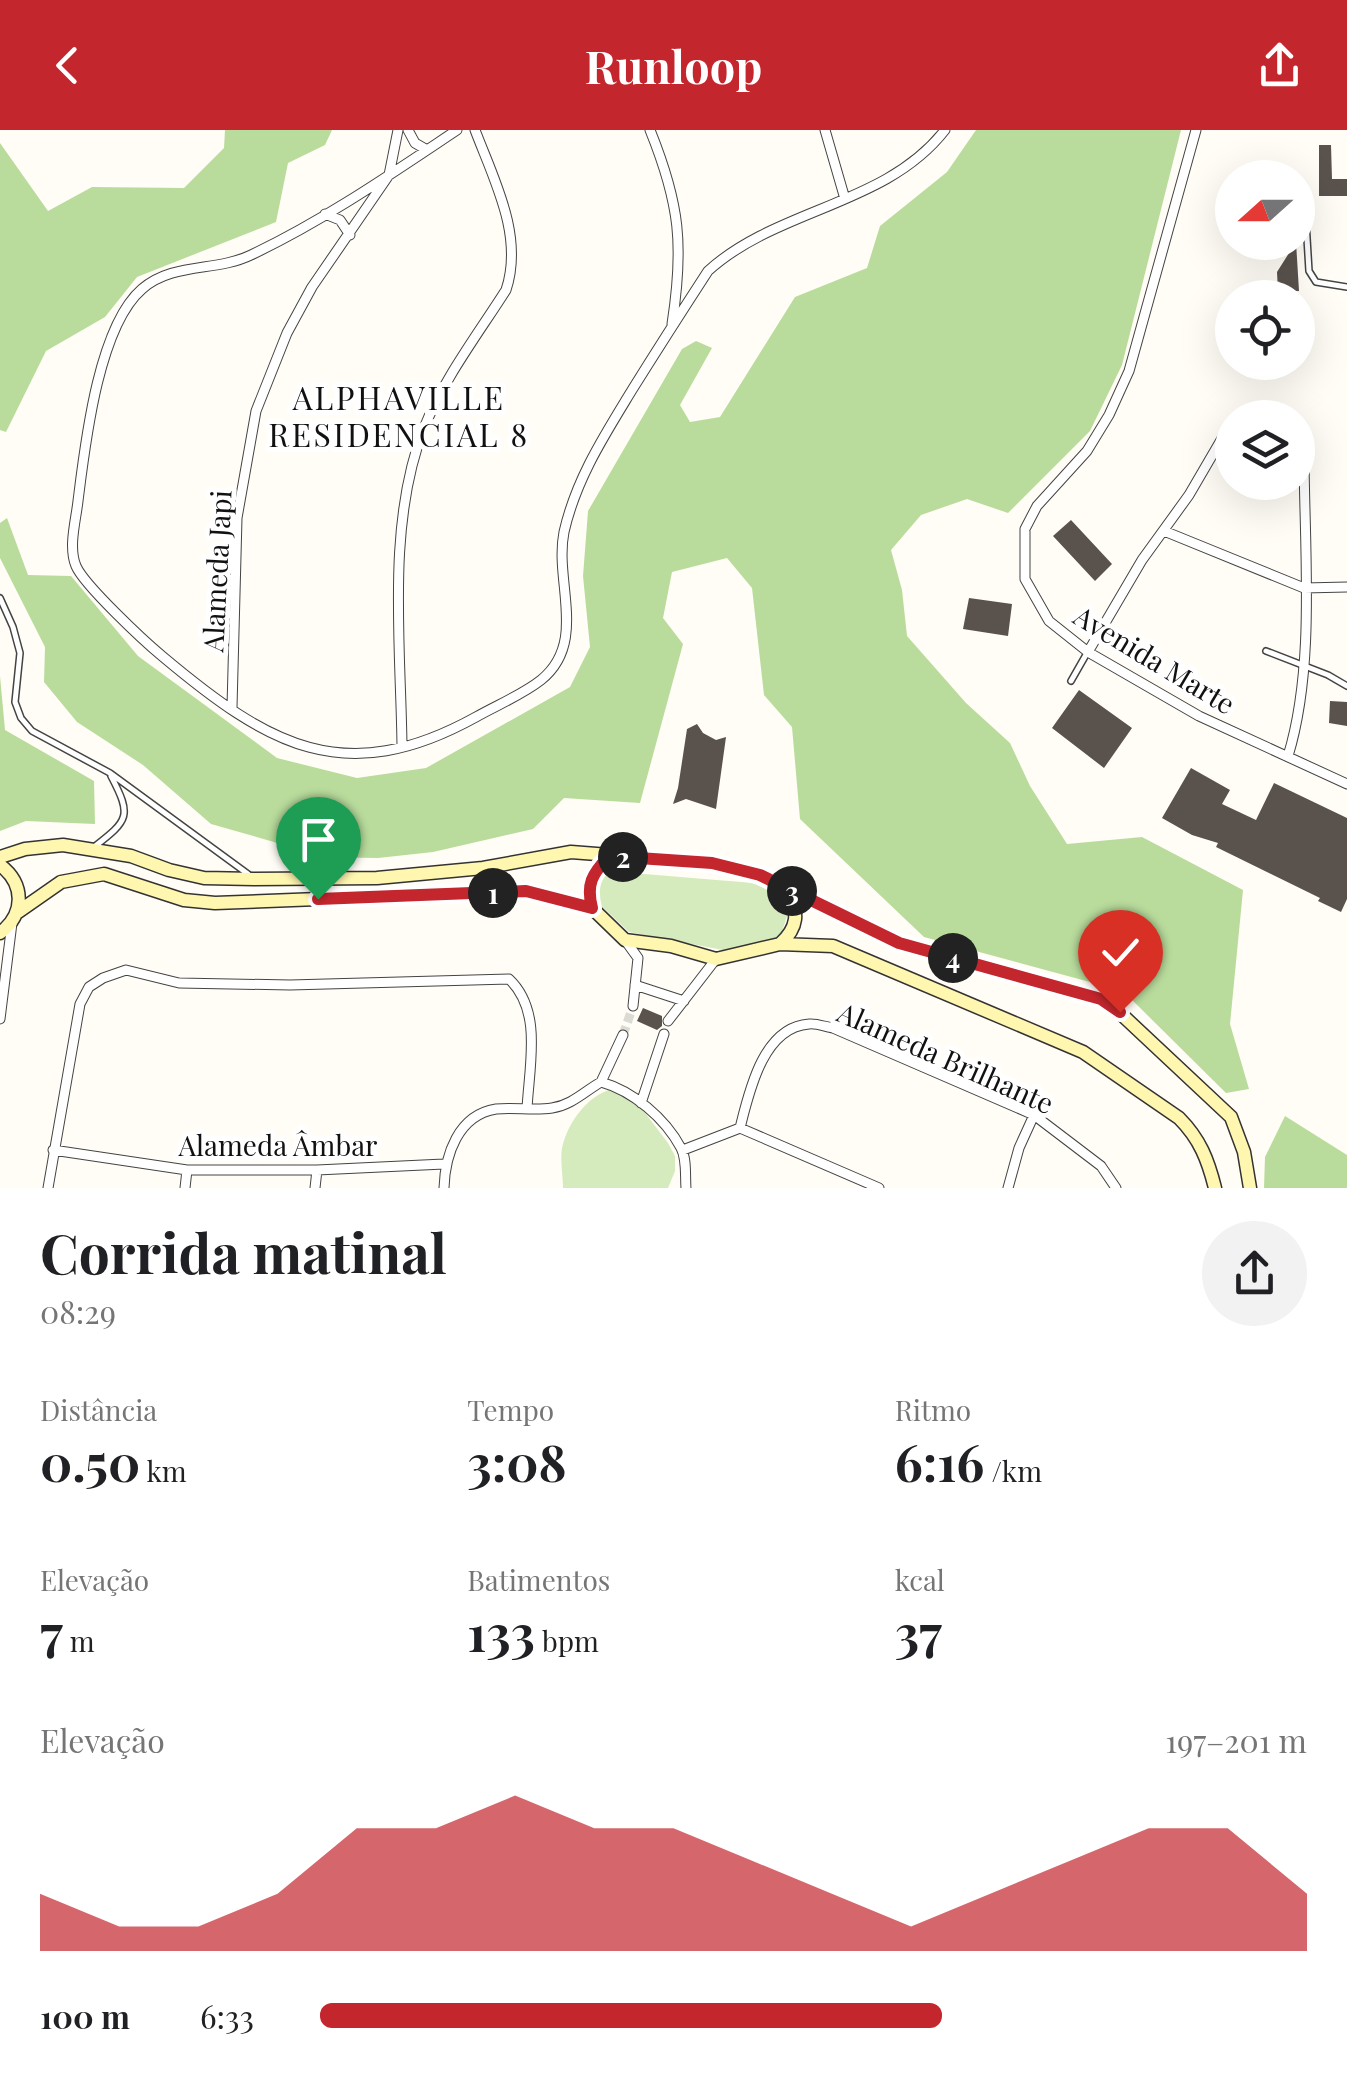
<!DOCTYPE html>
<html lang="pt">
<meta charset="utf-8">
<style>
body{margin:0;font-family:"Playfair Display",serif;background:#f2f2f2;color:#202124;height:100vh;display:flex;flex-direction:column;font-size:38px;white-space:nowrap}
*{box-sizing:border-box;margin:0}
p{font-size:32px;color:#757577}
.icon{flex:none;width:55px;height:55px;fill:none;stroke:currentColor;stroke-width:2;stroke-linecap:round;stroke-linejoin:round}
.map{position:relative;height:1058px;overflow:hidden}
.drawer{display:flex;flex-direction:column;background:#fff;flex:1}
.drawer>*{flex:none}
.needle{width:65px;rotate:249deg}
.fabs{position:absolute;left:1215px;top:30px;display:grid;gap:20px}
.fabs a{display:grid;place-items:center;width:100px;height:100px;border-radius:50%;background:#fff;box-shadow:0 10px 40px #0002;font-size:50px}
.pin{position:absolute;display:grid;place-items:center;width:85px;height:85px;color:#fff;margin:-102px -42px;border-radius:50% 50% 50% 0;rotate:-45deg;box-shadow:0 0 10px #0007}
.pin .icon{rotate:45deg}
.km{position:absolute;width:50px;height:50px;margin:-25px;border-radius:50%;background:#222;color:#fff;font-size:28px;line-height:50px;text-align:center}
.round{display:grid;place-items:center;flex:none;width:105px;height:105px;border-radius:52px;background:#f2f2f2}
.summary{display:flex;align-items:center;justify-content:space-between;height:170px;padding:0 40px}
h1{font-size:55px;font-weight:700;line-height:75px}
.metrics{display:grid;grid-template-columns:repeat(3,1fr);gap:15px;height:170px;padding:10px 40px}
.metrics div{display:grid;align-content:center}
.metrics b{font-size:50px;font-weight:700}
.metrics small{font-size:28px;font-weight:400}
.metrics p{font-size:28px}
.chart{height:280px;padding:20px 40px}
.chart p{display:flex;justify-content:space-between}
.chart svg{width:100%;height:180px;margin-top:10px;fill:#c4262e;opacity:.7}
ul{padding:0 40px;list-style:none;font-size:32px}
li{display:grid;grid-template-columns:160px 120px 1fr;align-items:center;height:75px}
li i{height:25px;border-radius:12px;background:#c4262e}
header{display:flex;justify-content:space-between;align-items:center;height:130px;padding:0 40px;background:#c4262e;color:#fff;font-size:45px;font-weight:700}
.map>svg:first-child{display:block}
</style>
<header><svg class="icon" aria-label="back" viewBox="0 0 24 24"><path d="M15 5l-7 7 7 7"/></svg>Runloop<svg class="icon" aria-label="share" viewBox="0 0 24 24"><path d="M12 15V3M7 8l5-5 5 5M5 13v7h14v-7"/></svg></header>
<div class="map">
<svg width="1347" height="1058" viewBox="0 0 1347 1058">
<rect width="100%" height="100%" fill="#fffdf5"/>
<!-- green -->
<path fill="#d5ebbd" d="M608 741 753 753 786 769 787 786 780 808 755 816 723 820 629 802 594 769 595 757Z
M612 959 633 967 668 1013 675 1026V1041L668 1058H563C563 1046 560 1030 562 1018 568 992 587 966 612 959Z"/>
<!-- forest -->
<path fill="#b9dc9c" d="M225 0H332L325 15 288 33 276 92 137 147 105 187 46 221 6 302 0 300V13L48 81 92 57 184 58 224 18Z
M976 0H1181L1122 235 1090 301 1008 383 967 369 921 385 891 420 902 460 907 506 966 573 1010 613 1030 656 1067 714 1142 707 1243 760 1230 894 1249 959 1226 963 1123 861 924 807 800 689 792 597 764 565 752 458 727 428 672 442 663 488 683 514 640 673 564 668 533 699 433 722 378 728 308 727 274 712 211 694 143 635 77 592 44 552 45 517 0 428V393L7 388 28 445 71 446 138 526 277 628 357 648 426 638 570 557 590 517 583 446 588 381 682 219 696 211 712 218 680 275 690 292 720 287 795 167 867 138 880 96 947 42Z
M0 546 5 600 94 651 95 694 26 691 0 701Z
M1285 986 1347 1025V1058H1264L1265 1027Z"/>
<!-- building -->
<path fill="#5a524d" d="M1319 15H1331L1332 49H1347V66H1319Z
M1296 112 1299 161 1278 162 1277 142Z
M1071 390 1112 434 1095 451 1053 406Z
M969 468 1012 474 1008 506 963 499Z
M1079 560 1132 598 1104 638 1052 598Z
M1330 571 1347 572V596L1329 593Z
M697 594 703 603 716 610 726 607 716 679 686 669 673 674 678 658 687 599Z
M1191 638 1230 660 1222 674 1256 690 1274 653 1347 688V769L1341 782 1318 771 1320 768 1216 717 1218 713 1192 705 1162 688Z
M643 878 662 886V896L657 900 637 891Z"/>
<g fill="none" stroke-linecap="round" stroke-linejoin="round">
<!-- street-tunnel -->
<path stroke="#dbdad3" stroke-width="9" stroke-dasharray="9 4.5" stroke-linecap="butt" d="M623 905 633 876"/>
<!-- lane casing -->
<g stroke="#444" stroke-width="8">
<path id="lane" d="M1304 59 1309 141 1316 152 1347 157
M0 468 13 497 20 523 15 572 21 588 32 601 110 643 248 744
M1266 521 1328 545 1347 556
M1071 551 1087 523
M94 717C129 690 132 686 111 646"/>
</g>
<!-- street casing -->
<g stroke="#444" stroke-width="11">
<path id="street" d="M408 0 415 13 427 20
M457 0C391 44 323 91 251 125 216 142 173 132 142 159 98 197 85 315 78 371 76 390 68 417 76 436 84 455 144 511 162 526 268 615 344 660 476 587 497 575 522 565 541 550 588 512 554 452 564 402 576 349 604 306 632 260 657 220 682 181 708 141 777 78 886 76 945 0
M650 0C680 74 684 116 672 194
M825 0 845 69
M1196 0 1129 241 1109 285 1087 321 1037 376 1025 399V449L1049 491 1088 522 1199 586 1347 654
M325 84 340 90 350 105
M1164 401 1304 458 1347 457
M1088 522 1142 430 1189 365 1224 305 1232 298
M232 577 237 388 256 281 287 203 312 157 389 45 398 0
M402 617C401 516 386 394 424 298 443 250 478 204 506 160 524 106 494 50 475 0
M1288 626C1316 535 1304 417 1304 322L1298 302
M625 810 638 828 633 876
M635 855 684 871
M0 889 12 793
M668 891 716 829
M601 952 623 905
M641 973 664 904
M740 998 879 1058
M53 1020 187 1040H317L444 1034
M683 1020 740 998C749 962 763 897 809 894 816 893 826 897 833 898L1034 985 1101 1036 1116 1058
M48 1058 80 874 89 857 103 848 126 840 179 853 290 855 509 849C543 881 529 936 527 979
M185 1058 187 1040
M315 1058 317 1040
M444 1058C445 1025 458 985 496 979 515 977 534 981 552 978 572 975 585 961 601 952 633 961 665 988 681 1018 687 1029 685 1046 686 1058
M1008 1058 1019 1018 1034 985"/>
</g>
<!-- secondary casing -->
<g stroke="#333" stroke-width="15">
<path id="secondary" d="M0 727 25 719 63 715 131 726 169 740 204 748 254 749 377 748 483 738 571 722 712 733 760 745 899 813 1101 869 1119 882 1231 987 1244 1022 1250 1058
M0 735C25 754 25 784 0 803
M592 778C586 754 592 744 609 727
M18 782 61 752 104 744 184 770 215 773 526 761 592 778 625 810 671 816 716 829 780 814 833 816 1083 922 1179 988C1200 1009 1208 1030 1215 1058
M780 814C799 797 798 783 789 760"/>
</g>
<!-- lane -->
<use href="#lane" stroke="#fff" stroke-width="5"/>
<!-- street -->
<use href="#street" stroke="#fff" stroke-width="9"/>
<!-- secondary -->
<use href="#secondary" stroke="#fff6b0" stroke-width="12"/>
</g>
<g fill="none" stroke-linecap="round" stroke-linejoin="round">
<!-- route casing -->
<g stroke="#fff" stroke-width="20">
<path id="route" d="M318 769 526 761 592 778C586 754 592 744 609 726L712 733 760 745 899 813 1101 869 1120 882"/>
</g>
<!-- route -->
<use href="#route" stroke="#c4262e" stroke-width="12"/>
</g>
<g text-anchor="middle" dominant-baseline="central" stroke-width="10" stroke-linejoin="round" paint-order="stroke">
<!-- street labels -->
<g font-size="28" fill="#111" stroke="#fff">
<text transform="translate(216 441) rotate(-87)">Alameda Japi</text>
<text transform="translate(1155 529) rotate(31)">Avenida Marte</text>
<text transform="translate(946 927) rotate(24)">Alameda Brilhante</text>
<text x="278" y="1014">Alameda Âmbar</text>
</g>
<!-- quarter labels -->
<g font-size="32" letter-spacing="2.5" fill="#111" stroke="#fff">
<text x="399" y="266">ALPHAVILLE<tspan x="399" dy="37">RESIDENCIAL 8</tspan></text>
</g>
</g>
</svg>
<div class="fabs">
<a><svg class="needle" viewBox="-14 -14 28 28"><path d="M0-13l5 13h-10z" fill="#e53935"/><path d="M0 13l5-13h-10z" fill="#757577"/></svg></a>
<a><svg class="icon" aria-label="locate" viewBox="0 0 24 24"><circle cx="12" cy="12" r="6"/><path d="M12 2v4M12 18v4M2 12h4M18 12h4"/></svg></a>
<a><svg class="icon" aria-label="layers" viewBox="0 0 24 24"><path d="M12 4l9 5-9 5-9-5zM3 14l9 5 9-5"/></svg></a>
</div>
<div class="pin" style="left:318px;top:769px;background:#1e9e55"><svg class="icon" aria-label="arrive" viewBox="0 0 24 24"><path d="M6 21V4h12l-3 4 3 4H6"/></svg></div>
<div class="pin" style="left:1120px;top:882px;background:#d93025"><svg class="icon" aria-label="check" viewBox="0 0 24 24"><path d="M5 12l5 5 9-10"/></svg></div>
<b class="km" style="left:493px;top:763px">1</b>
<b class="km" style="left:623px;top:727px">2</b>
<b class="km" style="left:792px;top:761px">3</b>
<b class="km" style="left:953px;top:828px">4</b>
</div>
<section class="drawer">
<div class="summary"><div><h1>Corrida matinal</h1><p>08:29</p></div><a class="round"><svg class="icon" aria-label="share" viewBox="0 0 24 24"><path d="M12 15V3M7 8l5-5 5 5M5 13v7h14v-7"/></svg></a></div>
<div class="metrics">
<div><p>Distância</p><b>0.50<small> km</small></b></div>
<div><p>Tempo</p><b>3:08</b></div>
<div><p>Ritmo</p><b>6:16<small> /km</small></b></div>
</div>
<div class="metrics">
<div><p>Elevação</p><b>7<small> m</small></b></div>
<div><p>Batimentos</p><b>133<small> bpm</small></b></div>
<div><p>kcal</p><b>37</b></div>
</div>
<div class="chart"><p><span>Elevação</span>197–201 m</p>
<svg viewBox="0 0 160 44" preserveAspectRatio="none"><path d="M0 44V30L10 38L20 38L30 30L40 14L50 14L60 6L70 14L80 14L90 22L100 30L110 38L120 30L130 22L140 14L150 14L160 30V44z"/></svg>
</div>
<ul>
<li><b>100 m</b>6:33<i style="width:63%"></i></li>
</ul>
</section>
